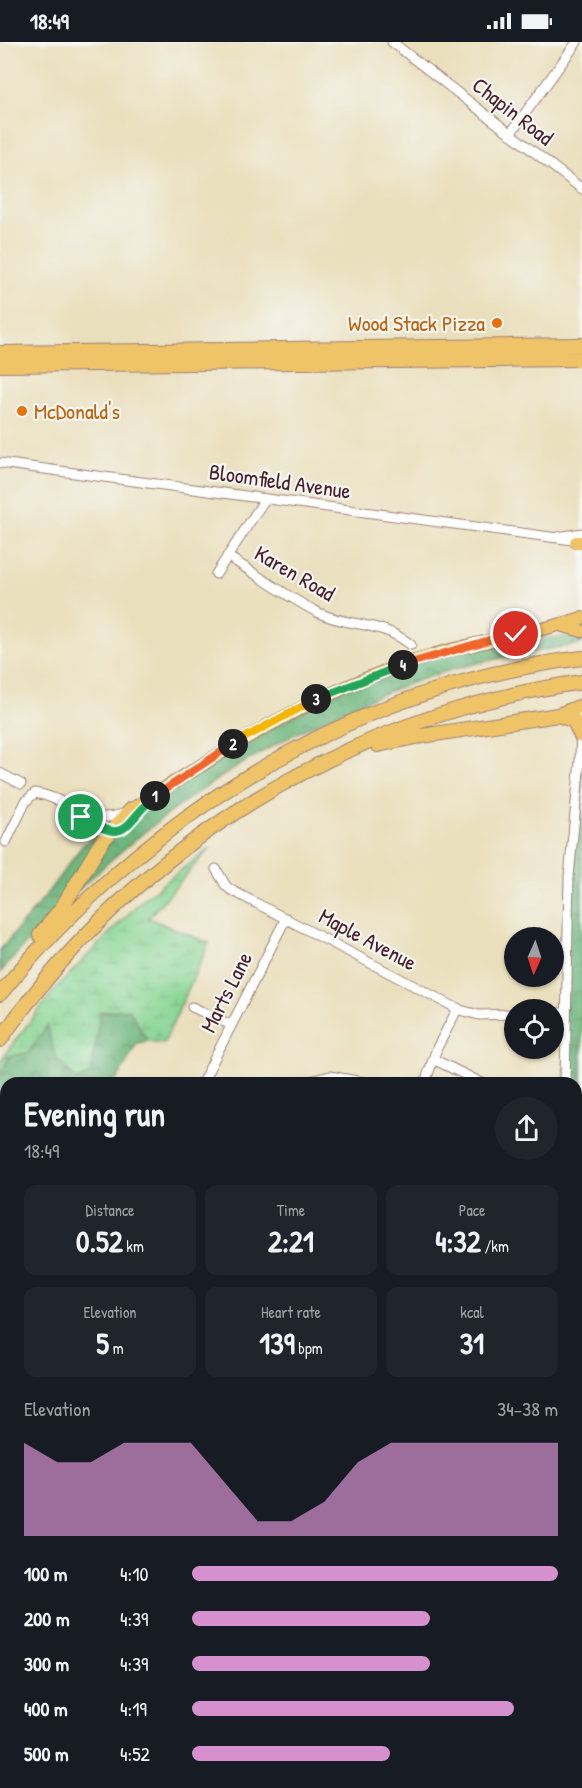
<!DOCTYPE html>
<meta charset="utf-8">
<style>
body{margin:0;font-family:"Patrick Hand",sans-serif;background:#20242c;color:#f1f3f6;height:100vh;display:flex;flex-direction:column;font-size:22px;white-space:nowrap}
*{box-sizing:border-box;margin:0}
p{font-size:20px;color:#9ea1a6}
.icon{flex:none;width:33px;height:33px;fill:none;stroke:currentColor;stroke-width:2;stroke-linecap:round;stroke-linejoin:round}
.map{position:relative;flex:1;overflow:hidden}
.side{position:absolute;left:0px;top:1035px;width:582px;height:711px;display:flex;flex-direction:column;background:#171b24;border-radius:18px 18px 0 0;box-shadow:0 2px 4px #0004}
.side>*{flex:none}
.needle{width:39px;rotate:183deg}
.tools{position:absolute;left:504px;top:885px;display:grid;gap:12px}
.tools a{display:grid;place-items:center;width:60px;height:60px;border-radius:50%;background:#171b24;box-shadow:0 2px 4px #0004;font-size:30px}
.pin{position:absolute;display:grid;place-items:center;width:51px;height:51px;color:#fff;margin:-26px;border:3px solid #fff;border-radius:50%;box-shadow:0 2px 6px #0007}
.km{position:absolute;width:30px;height:30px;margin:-15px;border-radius:50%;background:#222;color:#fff;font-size:16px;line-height:30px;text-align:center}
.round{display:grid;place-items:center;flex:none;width:63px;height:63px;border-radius:32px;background:#20242c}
.summary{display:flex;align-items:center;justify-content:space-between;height:102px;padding:0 24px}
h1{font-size:33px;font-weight:700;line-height:45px}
.metrics{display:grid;grid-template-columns:repeat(3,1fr);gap:9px;height:102px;padding:6px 24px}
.metrics div{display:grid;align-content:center;border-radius:12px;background:#20242c;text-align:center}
.metrics b{font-size:30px;font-weight:700}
.metrics small{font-size:16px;font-weight:400}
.metrics p{font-size:16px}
.chart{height:168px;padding:12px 24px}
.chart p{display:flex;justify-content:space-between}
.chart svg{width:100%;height:108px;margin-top:6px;fill:#d690ce;opacity:.7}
ul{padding:0 24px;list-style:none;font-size:20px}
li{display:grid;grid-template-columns:96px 72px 1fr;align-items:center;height:45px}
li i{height:15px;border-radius:8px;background:#d690ce}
.status{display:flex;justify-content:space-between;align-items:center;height:42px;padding:0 30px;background:#171b24;direction:ltr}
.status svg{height:16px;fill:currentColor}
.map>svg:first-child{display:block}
</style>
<div class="status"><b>18:49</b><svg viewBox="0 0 49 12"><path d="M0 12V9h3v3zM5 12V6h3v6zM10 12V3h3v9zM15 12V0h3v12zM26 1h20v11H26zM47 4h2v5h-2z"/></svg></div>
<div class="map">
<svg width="582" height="1746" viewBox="0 0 582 1746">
<defs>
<pattern id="forest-crowns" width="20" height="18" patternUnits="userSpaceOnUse" patternTransform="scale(1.5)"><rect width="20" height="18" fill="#6db67d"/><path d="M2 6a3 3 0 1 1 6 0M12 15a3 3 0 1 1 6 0" fill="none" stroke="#5c9367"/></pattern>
<pattern id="wetland-marsh" width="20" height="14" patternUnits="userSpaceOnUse" patternTransform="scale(1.5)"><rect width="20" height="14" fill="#87d593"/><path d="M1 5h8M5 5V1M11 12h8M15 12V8" fill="none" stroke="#76b67f"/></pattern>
<pattern id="water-waves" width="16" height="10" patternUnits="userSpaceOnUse" patternTransform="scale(1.5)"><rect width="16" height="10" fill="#6eb5e5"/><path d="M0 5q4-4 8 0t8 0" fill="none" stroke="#5c93ba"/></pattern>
</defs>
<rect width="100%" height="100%" fill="#f6f6f2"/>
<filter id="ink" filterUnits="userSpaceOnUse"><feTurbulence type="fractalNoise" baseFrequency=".0167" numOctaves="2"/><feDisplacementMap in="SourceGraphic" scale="12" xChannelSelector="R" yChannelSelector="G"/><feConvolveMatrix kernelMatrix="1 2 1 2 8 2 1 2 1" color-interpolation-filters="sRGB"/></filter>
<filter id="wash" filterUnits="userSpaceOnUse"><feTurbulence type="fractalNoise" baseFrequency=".008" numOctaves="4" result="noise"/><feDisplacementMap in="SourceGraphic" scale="24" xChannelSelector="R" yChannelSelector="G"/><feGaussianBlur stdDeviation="1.35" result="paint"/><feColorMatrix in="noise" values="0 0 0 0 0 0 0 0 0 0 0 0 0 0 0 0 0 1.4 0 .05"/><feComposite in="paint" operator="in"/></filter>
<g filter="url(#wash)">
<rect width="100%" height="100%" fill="#eadfbc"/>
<!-- forest -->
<path fill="url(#forest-crowns)" stroke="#5c6a54" stroke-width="1.5" d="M582 595V602C532 610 480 618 431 634 258 693 118 792 0 931V908L43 857 82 804 124 768 356 640 493 596Z
M582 661V1549L576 1546V1041H565V888Z
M129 967 148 999 137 1001 118 1036 110 1041H6V1210L0 1199V1033L10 1014 48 983 55 1014 76 1038 100 971Z
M6 1311V1580L0 1588V1321Z
M68 1740H547L545 1746H67Z"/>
<!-- wetland -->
<path fill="url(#wetland-marsh)" stroke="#687a5f" stroke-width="1.5" d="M211 805 148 876 209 901 164 1001 148 999 129 967 100 970 91 1032 77 1038 55 1014 47 984 28 1011 10 1014 0 1033V1021L11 1004 56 946 142 858Z
M6 1580V1740H68L67 1746H0V1588Z"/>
<!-- water -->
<path fill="url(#water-waves)" stroke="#5c6a88" stroke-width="1.5" d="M0 1199 6 1210V1311L0 1321Z"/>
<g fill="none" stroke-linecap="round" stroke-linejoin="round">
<!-- river -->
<path stroke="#6eb5e5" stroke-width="12" d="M0 1370H6
M338 1746 345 1740"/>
</g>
</g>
<g filter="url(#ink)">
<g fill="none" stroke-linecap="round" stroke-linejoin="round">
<!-- minor casing -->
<g stroke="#9a7f74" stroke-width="11">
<path id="minor" d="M392 0 582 147
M510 92 577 0
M0 421 580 499
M558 495 582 491
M227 514C258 533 287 555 319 571 351 586 380 578 411 603
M216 532 265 457
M0 731 21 742
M80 774C121 800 116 792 146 762
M6 800 26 759 35 751C70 756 87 787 128 770
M216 827 226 844 231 848 460 968 479 973 514 972
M192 965 231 983
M554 971H566
M433 1017 482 1041
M202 1041 286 876
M301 1041 330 1034 368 1041
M425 1041 437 1006 458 966
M565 1041 569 835 580 719 582 664
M576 1257 582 1301
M576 1511 582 1470
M544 1746 546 1740"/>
</g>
<!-- major casing -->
<g stroke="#9a7f74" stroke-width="14">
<path id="major" d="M576 500H582
M563 584 582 589
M132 767C229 705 312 651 423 616 475 599 531 593 582 576"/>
</g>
<!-- highway casing -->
<g stroke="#9a7f74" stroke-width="16">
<path id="highway" d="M0 311 582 303
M0 323 582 317
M558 673 574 679 581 694
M378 703 415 695 558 673 582 664
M40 893 63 864 103 798 132 767
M0 952C146 774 351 644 582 616
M0 998C136 803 347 674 582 640"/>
</g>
<!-- minor -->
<use href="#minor" stroke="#fff" stroke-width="9"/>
<!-- major -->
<use href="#major" stroke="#efc469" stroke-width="12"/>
<!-- highway -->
<use href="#highway" stroke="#efc469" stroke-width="14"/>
</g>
</g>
<g fill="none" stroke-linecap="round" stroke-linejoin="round" filter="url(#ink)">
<!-- split-1 casing -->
<g stroke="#fff" stroke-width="12">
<path id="split-1" d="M81 775C129 804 121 784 155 754"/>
</g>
<!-- split-2 casing -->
<g stroke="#fff" stroke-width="12">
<path id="split-2" d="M155 754 233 702"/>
</g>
<!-- split-3 casing -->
<g stroke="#fff" stroke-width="12">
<path id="split-3" d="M233 702 316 657"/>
</g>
<!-- split-4 casing -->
<g stroke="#fff" stroke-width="12">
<path id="split-4" d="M316 657 403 623"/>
</g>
<!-- split-5 casing -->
<g stroke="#fff" stroke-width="12">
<path id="split-5" d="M403 623 493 597"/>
</g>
<!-- split-6 casing -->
<g stroke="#fff" stroke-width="12">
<path id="split-6" d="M493 597 516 592"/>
</g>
<!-- split-1 -->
<use href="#split-1" stroke="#22a559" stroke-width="8"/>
<!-- split-2 -->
<use href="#split-2" stroke="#f0652b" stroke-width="8"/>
<!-- split-3 -->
<use href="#split-3" stroke="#f5b400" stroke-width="8"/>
<!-- split-4 -->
<use href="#split-4" stroke="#22a559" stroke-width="8"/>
<!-- split-5 -->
<use href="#split-5" stroke="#f0652b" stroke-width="8"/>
<!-- split-6 -->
<use href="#split-6" stroke="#f5b400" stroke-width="8"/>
</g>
<!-- markers -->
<g fill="#e8710a" stroke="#f6f6f2" stroke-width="2">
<circle cx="497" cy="281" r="6"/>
<circle cx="22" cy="369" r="6"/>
</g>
<g text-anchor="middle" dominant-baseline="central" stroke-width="4.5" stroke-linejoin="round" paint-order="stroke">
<!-- street labels -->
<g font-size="22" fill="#4a1f2b" stroke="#f6f6f2">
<text transform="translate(513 69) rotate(38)">Chapin Road</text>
<text transform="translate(280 439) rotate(8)">Bloomfield Avenue</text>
<text transform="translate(295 531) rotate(30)">Karen Road</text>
<text transform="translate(368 897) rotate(28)">Maple Avenue</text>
<text transform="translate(226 950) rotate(-63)">Marts Lane</text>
</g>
<!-- food labels -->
<g font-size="22" fill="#c56008" stroke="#f6f6f2" text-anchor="end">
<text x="485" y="281">Wood Stack Pizza</text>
<text x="34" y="369" text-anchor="start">McDonald's</text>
</g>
</g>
</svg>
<div class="tools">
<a><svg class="needle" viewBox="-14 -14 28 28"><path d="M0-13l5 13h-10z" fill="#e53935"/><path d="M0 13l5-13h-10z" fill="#9ea1a6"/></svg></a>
<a><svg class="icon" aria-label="locate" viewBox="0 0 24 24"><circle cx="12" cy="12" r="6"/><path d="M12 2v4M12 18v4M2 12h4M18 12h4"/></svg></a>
</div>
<div class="pin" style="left:81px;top:775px;background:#1e9e55"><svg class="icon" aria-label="arrive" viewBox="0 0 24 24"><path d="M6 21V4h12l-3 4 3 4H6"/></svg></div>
<div class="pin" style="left:516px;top:592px;background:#d93025"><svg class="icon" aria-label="check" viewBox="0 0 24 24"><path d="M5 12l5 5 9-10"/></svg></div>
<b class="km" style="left:155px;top:754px">1</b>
<b class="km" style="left:233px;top:702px">2</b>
<b class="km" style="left:316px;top:657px">3</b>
<b class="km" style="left:403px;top:623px">4</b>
<section class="side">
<div class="summary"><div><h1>Evening run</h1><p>18:49</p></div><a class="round"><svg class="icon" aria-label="share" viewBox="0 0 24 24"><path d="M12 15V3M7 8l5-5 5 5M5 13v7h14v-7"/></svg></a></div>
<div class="metrics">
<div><p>Distance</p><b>0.52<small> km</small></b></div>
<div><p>Time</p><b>2:21</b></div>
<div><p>Pace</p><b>4:32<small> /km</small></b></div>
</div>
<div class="metrics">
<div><p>Elevation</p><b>5<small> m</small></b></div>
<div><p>Heart rate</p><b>139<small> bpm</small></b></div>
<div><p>kcal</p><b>31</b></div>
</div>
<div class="chart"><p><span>Elevation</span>34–38 m</p>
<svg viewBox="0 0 160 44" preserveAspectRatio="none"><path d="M0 44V6L10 14L20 14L30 6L40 6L50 6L60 22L70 38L80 38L90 30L100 14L110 6L120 6L130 6L140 6L150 6L160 6V44z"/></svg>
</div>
<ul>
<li><b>100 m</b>4:10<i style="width:100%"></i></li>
<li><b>200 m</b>4:39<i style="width:65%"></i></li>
<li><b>300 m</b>4:39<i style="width:65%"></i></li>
<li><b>400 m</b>4:19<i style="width:88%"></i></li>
<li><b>500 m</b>4:52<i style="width:54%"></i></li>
</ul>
</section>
</div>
